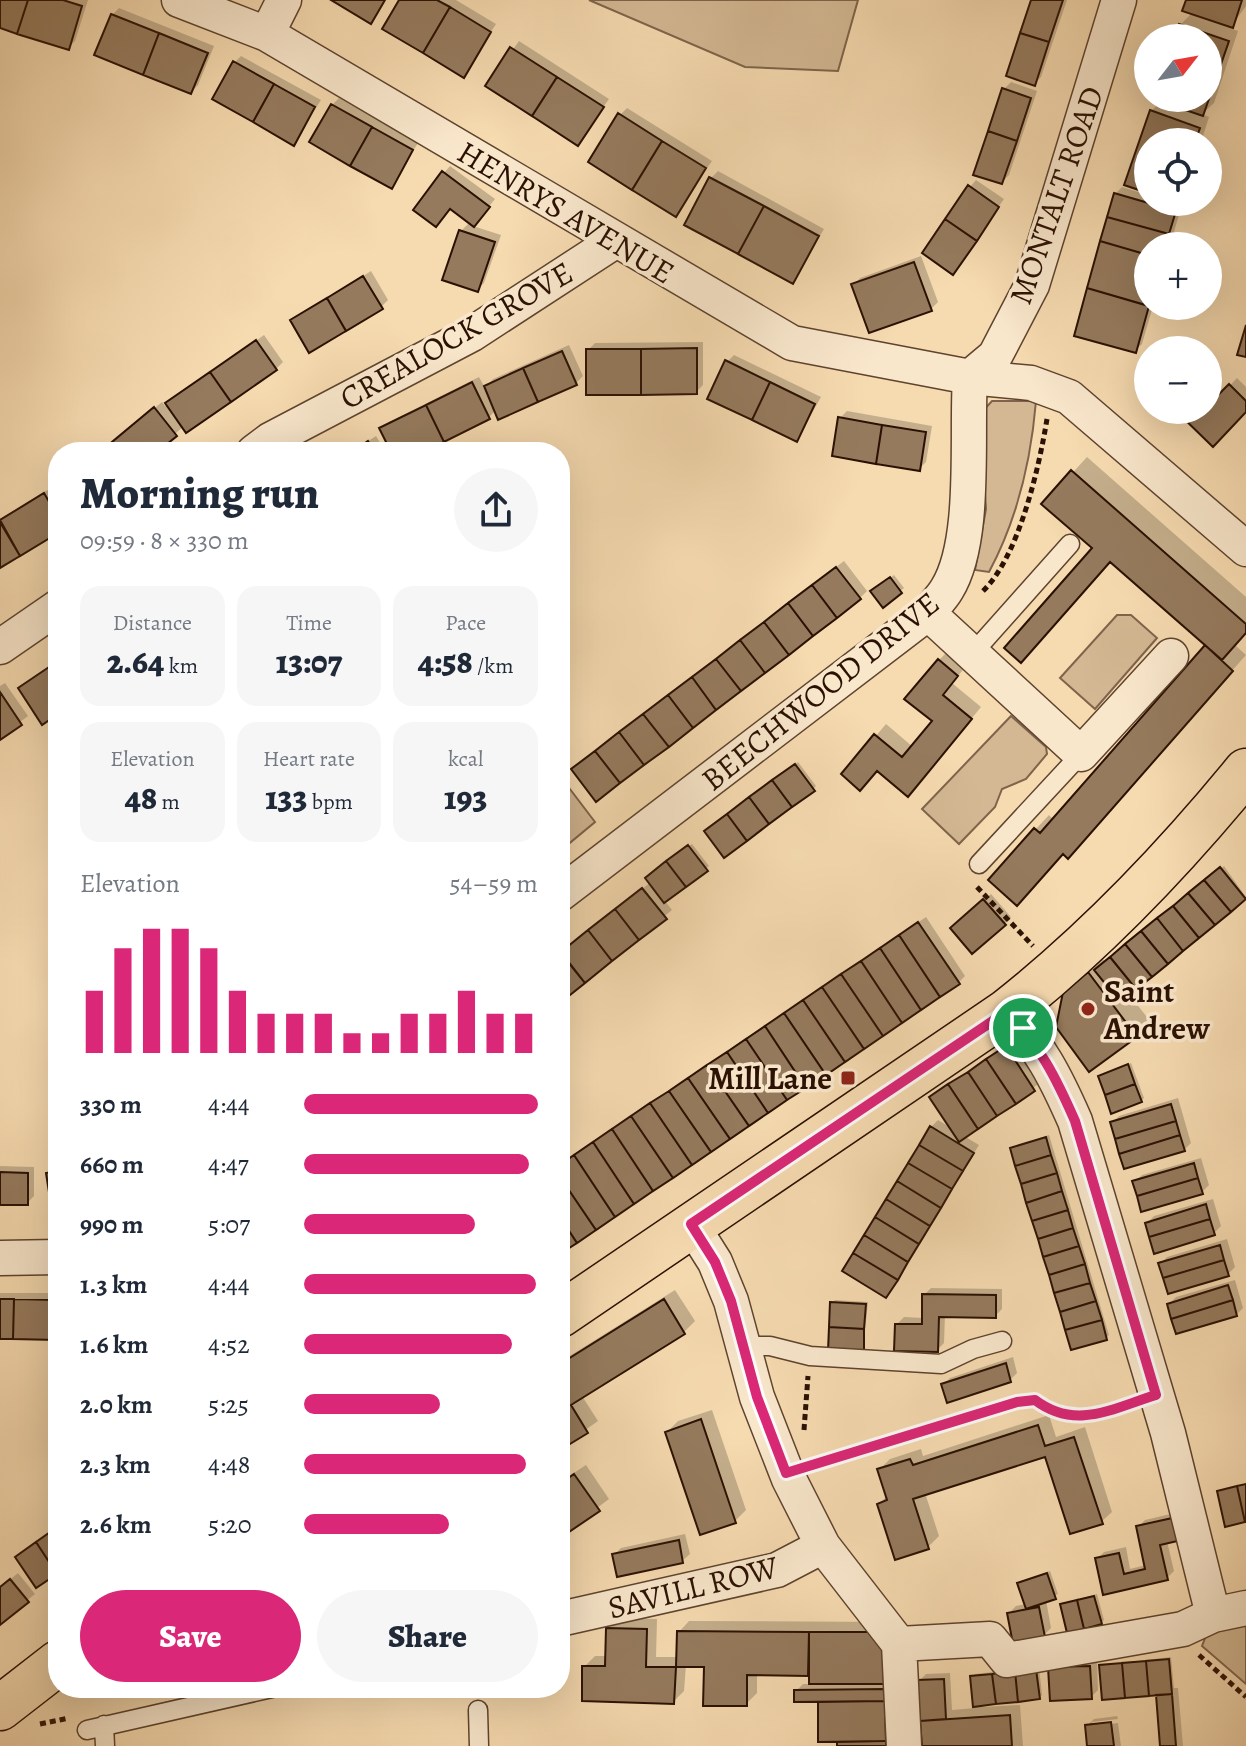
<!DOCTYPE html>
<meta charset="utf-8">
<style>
body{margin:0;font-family:Alegreya,serif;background:#f6f6f7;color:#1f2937;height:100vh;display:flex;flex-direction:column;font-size:30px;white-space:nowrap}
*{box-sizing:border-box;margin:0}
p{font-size:26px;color:#747a83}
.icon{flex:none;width:44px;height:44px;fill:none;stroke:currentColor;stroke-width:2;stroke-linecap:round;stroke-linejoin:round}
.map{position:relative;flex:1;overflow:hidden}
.sheet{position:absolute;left:48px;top:442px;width:522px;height:1256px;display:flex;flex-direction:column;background:#fff;border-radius:32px;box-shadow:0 8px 32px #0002}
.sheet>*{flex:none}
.needle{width:52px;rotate:59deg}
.tools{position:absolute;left:1134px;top:24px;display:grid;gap:16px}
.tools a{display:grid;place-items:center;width:88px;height:88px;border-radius:50%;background:#fff;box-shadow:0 8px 32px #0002;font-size:40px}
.pin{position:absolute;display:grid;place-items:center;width:68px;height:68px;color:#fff;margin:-34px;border:4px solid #fff;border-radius:50%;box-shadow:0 2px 8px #0007}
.round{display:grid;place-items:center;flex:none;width:84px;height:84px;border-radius:42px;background:#f6f6f7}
.head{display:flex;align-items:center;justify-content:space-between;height:136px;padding:0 32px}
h1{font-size:44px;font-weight:800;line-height:60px}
.stats{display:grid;grid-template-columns:repeat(3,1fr);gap:12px;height:136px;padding:8px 32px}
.stats div{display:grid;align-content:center;border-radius:20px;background:#f6f6f7;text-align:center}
.stats b{font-size:34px;font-weight:800}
.stats small{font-size:22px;font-weight:400}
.stats p{font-size:22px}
.chart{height:224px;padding:16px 32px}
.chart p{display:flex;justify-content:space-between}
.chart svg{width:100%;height:144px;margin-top:8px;stroke:#db2777;stroke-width:6}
.primary-button{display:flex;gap:16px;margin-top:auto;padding:16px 32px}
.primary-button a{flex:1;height:92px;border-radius:48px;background:#db2777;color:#fff;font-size:32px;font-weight:800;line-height:92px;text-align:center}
.primary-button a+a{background:#f6f6f7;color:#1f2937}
ul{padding:0 32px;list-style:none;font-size:26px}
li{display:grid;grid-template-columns:128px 96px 1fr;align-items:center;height:60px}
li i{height:20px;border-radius:10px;background:#db2777}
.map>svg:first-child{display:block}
</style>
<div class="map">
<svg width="1246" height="1746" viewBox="0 0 1246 1746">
<rect width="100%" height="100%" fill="#f6dab0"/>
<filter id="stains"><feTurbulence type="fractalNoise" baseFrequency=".0025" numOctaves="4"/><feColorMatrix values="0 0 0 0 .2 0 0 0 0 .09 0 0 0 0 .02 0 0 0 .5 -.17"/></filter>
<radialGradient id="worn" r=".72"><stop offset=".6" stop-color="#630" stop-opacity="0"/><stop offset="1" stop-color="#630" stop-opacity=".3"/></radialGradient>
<!-- green -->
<path fill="#d3b893" stroke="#7f644b" stroke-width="2" d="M589 0H858L838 71 745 67Z
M992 401H1036C1031 461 1018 518 989 572L975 570 986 509 980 414Z
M1117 615H1131L1157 638 1095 709 1060 678Z
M1011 716 1046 747 1047 754 1026 779 1002 789 995 807 959 844 922 809Z
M560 776 595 822 560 851Z
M1246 1620V1684L1202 1646 1209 1628Z"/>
<!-- shadow -->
<path fill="#0003" d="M0 0H88L75 41 68 48 0 26Z
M402 0H456L496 24 463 75Z
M1033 0H1067L1041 77 1034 84Z
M1188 0H1246V6L1230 28 1238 31 1214 103 1202 114 1209 117 1201 142H1148V191L1127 184 1151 111 1163 100 1157 98H1208V38H1176L1180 25 1193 12Z
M119 8 214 46 198 85 191 92 112 15Z
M519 41 609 99 578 143 488 85Z
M241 56 321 100 294 143 234 63Z
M1011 82 1037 91 1009 175 1002 182 1004 89Z
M339 98 418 143 391 186 332 105Z
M627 108 712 161 675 215 620 115Z
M450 166 495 199 473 226 501 235 484 283 477 290 461 231 470 222 451 207 444 173Z
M718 171 824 229 792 282 711 178Z
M976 180 1004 199 953 272 970 187Z
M1122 187 1148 195V202L1182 204 1170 246H1148V306H1153L1142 344 1135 351 1115 194Z
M921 256 938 302 931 309 853 285 860 278Z
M371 271 388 300 381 307 292 321Z
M264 335 283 362 276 369 183 427 154 452H100L162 402 165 406Z
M703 342V385L696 392 588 350 595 343Z
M569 345 583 376 576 383 496 410 489 417 419 452H394L382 428 389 422 479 377 485 388 493 379Z
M734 355 821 397 797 440 727 362Z
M1237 378 1246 387V409L1213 444 1178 410H1208V386L1219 397Z
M847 411 932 426 926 462 919 469 840 418Z
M376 436 386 452H351Z
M1087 457 1246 597V632L1235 645 1246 655 1068 856 1035 830 1049 815 1054 820 1208 645 1044 504Z
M51 488 58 499V531L0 566V519Z
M844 561 867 591 860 598 581 762Z
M894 575 904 588 883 605 876 589Z
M950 649 968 664 952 683 981 707 918 784 878 769 844 774 886 724 913 747 934 721 939 660Z
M58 661V712L43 722 20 688Z
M5 683 28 716 0 737V686Z
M798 762 816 786 813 789 710 828Z
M692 844 709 866 665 901 672 910 560 1000V953L651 882 650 875Z
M1224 866 1246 897 1128 993 1150 1021 1135 1035 1080 978 1103 959 1105 962Z
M991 894 1011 917 1004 924 959 921Z
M926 917 965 976 958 983 560 1252V1164Z
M1013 1041 1040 1083 964 1136 979 1145 886 1296 931 1127 938 1120 953 1129 932 1097Z
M1131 1063 1144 1098 1141 1101 1100 1076Z
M1178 1098 1191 1143 1184 1150 1112 1123 1119 1116Z
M1049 1135 1109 1335 1106 1338 1012 1148Z
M1201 1158 1209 1185 1202 1192 1135 1182 1142 1175Z
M0 1166 34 1167V1196L27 1203 0 1202Z
M1213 1199 1221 1226 1214 1233 1147 1223 1154 1216Z
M1227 1239 1235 1267 1228 1274 1160 1264 1167 1257Z
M1235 1280 1243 1308 1236 1315 1169 1304 1176 1297Z
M931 1288 1002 1289V1309L995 1316 945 1315 944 1343 937 1350 897 1324 904 1317 924 1318V1295Z
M675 1290 695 1321 684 1332 582 1396 598 1421 560 1448V1362Z
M0 1293H58V1335L55 1338 0 1337Z
M835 1300 868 1302 863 1351 832 1303Z
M1013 1357 1017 1373 1010 1380 943 1385 950 1378Z
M712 1410 746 1510 735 1521 701 1533 667 1432 678 1421Z
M1049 1415 1056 1437 1085 1427 1112 1512 1101 1522 1047 1454 925 1493 939 1536 928 1547 879 1504 888 1495 879 1470 890 1459 921 1449 923 1456Z
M586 1465 609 1499 560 1536V1482Z
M1183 1511 1167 1541 1174 1571 1167 1578 1105 1592 1097 1559 1104 1552 1126 1547 1130 1569 1146 1565 1138 1527 1145 1520Z
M685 1534 690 1554 682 1561 614 1555 621 1548Z
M1050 1571 1058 1594 1046 1600 1051 1628 1044 1635 1009 1613 1016 1606 1026 1604 1019 1584Z
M18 1573 35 1594 0 1622V1588Z
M1097 1594 1104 1620 1101 1623 1062 1605Z
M619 1618 657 1619 656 1657H678L679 1632 689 1621 894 1622 892 1746H839L838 1740H820V1700L796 1691 803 1684H811L810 1674 757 1673V1693L746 1704 706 1665H686L684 1691 673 1702 584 1667 595 1656H608V1629Z
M1171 1657 1174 1688H1178L1183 1746H1162L1157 1693 1101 1665Z
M1097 1659 1098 1690 1091 1697 1050 1668Z
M1039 1667 1042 1695 1039 1698 983 1704V1707L1020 1705 1023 1746H924L919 1681 926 1674 950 1673 952 1710 975 1708 972 1677 975 1674Z
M1117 1716 1118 1719 1092 1722V1726L1118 1723 1121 1746H1089L1087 1726 1094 1719Z"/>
<!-- building -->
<path fill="#957a5d" stroke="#2b1103" stroke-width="2" d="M0 0H28L17 34 0 28Z
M28 0H63L82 6 69 50 17 34Z
M331 0H385L371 24Z
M399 0H437L450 7 423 53 382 29Z
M1031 0H1063L1049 42 1020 33Z
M1186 0H1242L1233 28 1182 11Z
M450 7 491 32 464 78 423 53Z
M111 14 159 33 143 75 94 55Z
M1179 24 1229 41 1203 116 1153 99 1208 98V38H1174Z
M159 33 208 53 191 94 143 75Z
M1020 33 1049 42 1035 86 1006 76Z
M510 47 557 77 532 116 485 86Z
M233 61 274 84 253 122 212 99Z
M557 77 604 107 578 146 532 116Z
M274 84 315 107 294 146 253 122Z
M1002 88 1031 98 1017 141 988 131Z
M331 104 372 127 350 166 309 142Z
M1150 110 1200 128 1195 142H1148V193L1124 185Z
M618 113 662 141 632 190 588 162Z
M372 127 413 150 392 189 350 166Z
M988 131 1017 141 1002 184 973 175Z
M662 141 706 168 676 217 632 190Z
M442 171 490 207 474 227 450 209 436 227 413 210Z
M709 177 764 206 738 254 684 225Z
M968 185 999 207 977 241 945 219Z
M1114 193 1176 211 1169 234 1107 217Z
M764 206 819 236 793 284 738 254Z
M1107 217 1169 234 1166 246H1148V255L1100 241Z
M945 219 977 241 953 275 922 253Z
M459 230 495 242 478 292 442 280Z
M1100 241 1148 255V306L1087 288Z
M914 262 932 311 869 333 851 284Z
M363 276 383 309 346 331 327 298Z
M1087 288 1149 306 1136 353 1074 336Z
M327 298 346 331 309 353 290 320Z
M1246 325V357L1237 355Z
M256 340 277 370 231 402 210 372Z
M697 348V394L641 395V349Z
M586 349H641V395H586Z
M562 351 577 385 538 402 523 368Z
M725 360 770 382 752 420 707 399Z
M523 368 538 402 498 420 484 386Z
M210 372 231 402 186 433 165 403Z
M472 382 490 419 444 442 426 405Z
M770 382 815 404 797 442 752 420Z
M1229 384 1246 401V412L1213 447 1175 410H1208V399L1211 402Z
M426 405 444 442 423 452H391L379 428Z
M154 407 177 436 157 452H110L106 447Z
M838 417 882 425 876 464 832 456Z
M882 425 926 432 920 471 876 464Z
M368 441 375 452H352Z
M1071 470 1246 624V633L1222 660 1110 562 1021 663 1004 648 1092 548 1041 504Z
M44 493 58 517V533L20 556 0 520Z
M0 522 20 556 0 568Z
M836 567 861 599 837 618 812 585Z
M890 577 902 593 883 608 870 591Z
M812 585 837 618 813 636 788 603Z
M788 603 813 636 789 655 764 622Z
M764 622 789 655 765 673 740 640Z
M740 640 765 673 741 691 716 659Z
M1205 645 1233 671 1068 859 1063 854 1017 906 988 880 1034 828 1040 833Z
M716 659 741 691 716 710 692 677Z
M938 659 958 676 943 695 972 719 908 797 877 771 860 791 841 774 874 734 902 757 932 721 904 699Z
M55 663 58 714 42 725 18 688Z
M692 677 716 710 693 728 668 695Z
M0 692 22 725 0 740Z
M668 695 693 728 669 747 643 714Z
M643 714 669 747 644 765 619 732Z
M619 732 644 765 620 783 595 751Z
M595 751 620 783 596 802 571 769Z
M795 764 815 791 792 807 772 780Z
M772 780 792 807 769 824 749 797Z
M749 797 769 824 747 841 727 814Z
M727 814 747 841 724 858 704 831Z
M688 845 708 871 686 887 666 861Z
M666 861 686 887 664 903 645 878Z
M1220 867 1246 899 1231 912 1204 880Z
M1204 880 1231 912 1215 925 1188 893Z
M642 888 667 919 639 940 615 909Z
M1188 893 1215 925 1199 938 1173 906Z
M983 899 1006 925 972 954 950 928Z
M1173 906 1199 938 1183 951 1157 918Z
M615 909 639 940 612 961 588 930Z
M1157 918 1183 951 1168 964 1141 931Z
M918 922 960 984 940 997 899 935Z
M588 930 612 961 585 983 561 952Z
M1141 931 1168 964 1152 977 1125 944Z
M899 935 940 997 921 1010 880 948Z
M1125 944 1152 977 1136 989 1110 957Z
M880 948 921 1010 902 1023 861 961Z
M560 952 585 983 560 1003Z
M1110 957 1136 989 1120 1002 1094 970Z
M861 961 902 1023 883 1036 841 974Z
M1088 972 1137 1037 1089 1072 1056 1027 1063 992Z
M841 974 883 1036 864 1049 822 987Z
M822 987 864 1049 845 1062 803 1000Z
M803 1000 845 1062 826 1075 784 1013Z
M784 1013 826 1075 806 1088 765 1026Z
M765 1026 806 1088 787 1100 746 1039Z
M746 1039 787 1100 768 1113 727 1052Z
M1006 1046 1035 1091 1016 1104 986 1059Z
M727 1052 768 1113 749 1126 707 1065Z
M986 1059 1016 1104 997 1116 968 1072Z
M1128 1064 1135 1084 1105 1095 1098 1076Z
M707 1065 749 1126 730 1139 688 1078Z
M968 1072 997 1116 978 1129 948 1084Z
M688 1078 730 1139 711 1152 669 1091Z
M948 1084 978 1129 959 1142 929 1097Z
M1135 1084 1142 1102 1111 1114 1105 1095Z
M669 1091 711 1152 692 1165 650 1103Z
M650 1103 692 1165 673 1178 631 1116Z
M1171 1104 1176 1121 1115 1139 1110 1122Z
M631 1116 673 1178 653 1191 612 1129Z
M1176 1121 1180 1135 1119 1154 1115 1139Z
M930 1126 974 1153 963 1171 919 1145Z
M612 1129 653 1191 634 1204 593 1142Z
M1180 1135 1185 1151 1124 1169 1119 1154Z
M1046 1137 1051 1155 1015 1166 1010 1148Z
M593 1142 634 1204 615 1217 574 1155Z
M919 1145 963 1171 952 1189 908 1163Z
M574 1155 615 1217 596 1230 560 1177V1165Z
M1051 1155 1057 1173 1021 1184 1015 1166Z
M908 1163 952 1189 941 1208 897 1181Z
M1194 1163 1198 1178 1137 1196 1132 1181Z
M58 1171V1204L51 1205 46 1173Z
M0 1172 28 1173V1205H0Z
M1057 1173 1062 1191 1026 1203 1021 1184Z
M560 1177 596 1230 577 1243 560 1217Z
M1198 1178 1203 1194 1141 1212 1137 1196Z
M897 1181 941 1208 930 1226 886 1199Z
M1062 1191 1068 1210 1032 1221 1026 1203Z
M886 1199 930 1226 919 1244 875 1217Z
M1206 1204 1210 1219 1149 1237 1145 1223Z
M1068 1210 1073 1228 1038 1239 1032 1221Z
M560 1217 577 1243 560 1254Z
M875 1217 919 1244 908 1262 864 1235Z
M1210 1219 1215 1235 1154 1254 1149 1237Z
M1073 1228 1079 1246 1043 1257 1038 1239Z
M864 1235 908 1262 898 1280 853 1253Z
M1220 1245 1224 1260 1163 1278 1158 1263Z
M1079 1246 1085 1264 1049 1275 1043 1257Z
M853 1253 898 1280 886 1298 842 1271Z
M1224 1260 1229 1276 1168 1294 1163 1278Z
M1085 1264 1090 1283 1054 1293 1049 1275Z
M1090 1283 1096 1301 1060 1312 1054 1293Z
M1228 1285 1233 1300 1171 1319 1167 1304Z
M922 1294 996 1295V1318L939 1317 938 1352 894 1351 895 1324H922Z
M0 1299H14L13 1339H0Z
M14 1299 56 1300V1340L13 1339Z
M664 1299 685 1334 571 1405 588 1433 560 1450V1364Z
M1233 1300 1237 1316 1176 1334 1171 1319Z
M1096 1301 1102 1320 1065 1330 1060 1312Z
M830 1302 866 1304 864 1329 829 1327Z
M1102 1320 1107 1340 1071 1350 1065 1330Z
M829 1327 864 1329V1353L828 1351Z
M1006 1363 1011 1382 947 1403 941 1384Z
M701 1419 736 1523 700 1535 665 1432Z
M1038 1425 1045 1446 1074 1437 1103 1524 1070 1534 1045 1457 913 1499 929 1549 895 1560 877 1504 887 1500 877 1469 910 1459 913 1465Z
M574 1474 600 1511 560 1538V1484Z
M1246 1484V1522H1245L1237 1486Z
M1237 1486 1245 1522 1225 1527 1217 1491Z
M1177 1517 1182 1540 1160 1545 1168 1580 1103 1595 1095 1558 1119 1553 1124 1574 1145 1569 1136 1526Z
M56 1528 58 1531 57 1574 36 1542Z
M679 1540 683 1563 617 1577 612 1554Z
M36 1542 57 1574 36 1588 15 1557Z
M1047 1573 1056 1599 1026 1609 1017 1583Z
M10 1579 29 1602 0 1625V1587Z
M1094 1596 1102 1624 1084 1629 1077 1600Z
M1077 1600 1084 1629 1067 1633 1060 1604Z
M1039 1607 1045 1637 1013 1644 1007 1613Z
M606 1628 647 1629 646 1667H676L674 1704 582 1701V1666H605Z
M677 1631 809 1632 808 1676 747 1675V1706H703L704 1667H676Z
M809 1632H884V1684H809Z
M1169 1659 1172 1694 1149 1696 1146 1661Z
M1146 1661 1149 1696 1125 1698 1122 1663Z
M1122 1663 1125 1698 1102 1700 1099 1665Z
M1090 1666 1092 1699 1050 1701 1048 1667Z
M1036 1669 1040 1699 1018 1702 1015 1671Z
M1015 1671 1018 1702 996 1704 992 1674Z
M992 1674 996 1704 973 1707 970 1676Z
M944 1679 946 1719 920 1721 917 1680Z
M885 1689V1701L794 1702V1690Z
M1172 1694 1176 1746H1160L1156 1695Z
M885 1701 886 1741 818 1742V1702Z
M1010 1715 1012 1746H922L920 1721Z
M1111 1722 1114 1746H1087L1085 1725Z
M886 1741V1746H837V1742Z"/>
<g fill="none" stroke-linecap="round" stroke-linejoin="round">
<!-- lane casing -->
<g stroke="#5e432e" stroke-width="21">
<path id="lane" d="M972 654 1070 544
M979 864 1081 754
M744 1346H770L810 1356 941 1364 973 1349 1002 1341
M478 1710 479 1746
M104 1725 105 1746
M87 1730 272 1688"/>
</g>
<!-- street casing -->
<g stroke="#5e432e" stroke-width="37">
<path id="street" d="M179 0 267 34 792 343 970 377 1031 383 1069 397 1246 549
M267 34 284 0
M970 377 995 356 1032 285 1119 0
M254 452 270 440 472 334 615 241
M928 613 1081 754 1171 656
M0 647 58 607
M560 894 928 613C934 605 942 598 947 589 977 541 966 435 970 377
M1006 1012C1039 1043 1057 1080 1075 1121L1168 1433 1213 1615
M691 1224 715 1262 731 1301 757 1397 789 1479 823 1546 899 1644 904 1746
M0 1258 58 1257
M560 1619 777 1570 823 1546
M899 1644 990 1639 1007 1660 1183 1629 1213 1615 1246 1608"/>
</g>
<!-- primary casing -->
<g stroke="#2b1103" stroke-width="47">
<path id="primary" d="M560 1315 1006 1012C1095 942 1174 859 1246 771
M0 1708 58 1663"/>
</g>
<!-- path -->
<path stroke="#2b1103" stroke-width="5" stroke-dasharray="6 4" stroke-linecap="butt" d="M983 591C1019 556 1039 468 1047 419
M977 887 1033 946
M804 1430 808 1376
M814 1465 1017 1402 1035 1400C1069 1426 1091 1415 1128 1404
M1199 1655 1246 1697
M40 1724 69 1718"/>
<!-- lane -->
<use href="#lane" stroke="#f9e7cc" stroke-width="18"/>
<!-- street -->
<use href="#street" stroke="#f9e7cc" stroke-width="34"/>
<!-- primary -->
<use href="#primary" stroke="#f6dab0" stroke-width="44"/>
</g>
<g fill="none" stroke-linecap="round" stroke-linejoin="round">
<!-- route casing -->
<g stroke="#fff" stroke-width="16">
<path id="route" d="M1006 1012C1039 1043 1057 1080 1075 1121L1156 1395C1113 1408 1076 1431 1035 1400L1017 1402 786 1473 757 1397 731 1301 715 1262 691 1224Z"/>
</g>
<!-- route -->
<use href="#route" stroke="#db2777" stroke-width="10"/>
</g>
<!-- markers -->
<g fill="#8f2418" stroke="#f9e7cc" stroke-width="3">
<circle cx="1088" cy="1009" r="8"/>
<rect x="840" y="1070" width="16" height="16" rx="4"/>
</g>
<g text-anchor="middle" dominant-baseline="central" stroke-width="7" stroke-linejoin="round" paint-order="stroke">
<!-- street labels -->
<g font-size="32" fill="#2b1103" stroke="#f9e7cc">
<text transform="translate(1056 195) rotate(-71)">MONTALT ROAD</text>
<text transform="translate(566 212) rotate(31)">HENRYS AVENUE</text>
<text transform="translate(456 335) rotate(-30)">CREALOCK GROVE</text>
<text transform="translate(820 691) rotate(-39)">BEECHWOOD DRIVE</text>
<text transform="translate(693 1587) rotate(-14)">SAVILL ROW</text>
</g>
<!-- poi labels -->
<g font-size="32" font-weight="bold" fill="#2b1103" stroke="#f9e7cc" text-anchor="start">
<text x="1104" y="991">Saint<tspan x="1104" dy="37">Andrew</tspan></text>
<text x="832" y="1078" text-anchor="end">Mill Lane</text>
</g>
</g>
<rect width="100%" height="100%" filter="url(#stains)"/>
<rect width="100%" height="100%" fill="url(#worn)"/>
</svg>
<div class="tools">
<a><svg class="needle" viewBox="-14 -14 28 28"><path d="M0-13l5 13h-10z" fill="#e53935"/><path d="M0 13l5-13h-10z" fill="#747a83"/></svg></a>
<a><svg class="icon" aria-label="locate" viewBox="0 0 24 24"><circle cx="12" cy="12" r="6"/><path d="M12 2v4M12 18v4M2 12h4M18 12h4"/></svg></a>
<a>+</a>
<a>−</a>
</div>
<div class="pin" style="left:1023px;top:1028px;background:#1e9e55"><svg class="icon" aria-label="arrive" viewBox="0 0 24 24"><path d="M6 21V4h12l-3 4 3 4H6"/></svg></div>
<section class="sheet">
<div class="head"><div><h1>Morning run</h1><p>09:59 · 8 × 330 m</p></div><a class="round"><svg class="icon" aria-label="share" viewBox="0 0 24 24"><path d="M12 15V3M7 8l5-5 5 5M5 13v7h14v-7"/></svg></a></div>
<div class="stats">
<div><p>Distance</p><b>2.64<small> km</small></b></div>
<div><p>Time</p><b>13:07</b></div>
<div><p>Pace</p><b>4:58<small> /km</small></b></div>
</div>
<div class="stats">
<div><p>Elevation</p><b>48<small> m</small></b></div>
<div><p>Heart rate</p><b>133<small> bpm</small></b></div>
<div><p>kcal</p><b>193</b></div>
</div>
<div class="chart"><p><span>Elevation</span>54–59 m</p>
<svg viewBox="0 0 160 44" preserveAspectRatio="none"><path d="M5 44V25M15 44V12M25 44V6M35 44V6M45 44V12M55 44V25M65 44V32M75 44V32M85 44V32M95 44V38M105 44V38M115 44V32M125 44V32M135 44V25M145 44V32M155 44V32"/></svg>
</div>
<ul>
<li><b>330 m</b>4:44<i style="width:100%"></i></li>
<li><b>660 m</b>4:47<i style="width:96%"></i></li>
<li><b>990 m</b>5:07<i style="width:73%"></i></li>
<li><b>1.3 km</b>4:44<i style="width:99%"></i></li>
<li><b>1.6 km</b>4:52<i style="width:89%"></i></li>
<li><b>2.0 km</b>5:25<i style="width:58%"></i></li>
<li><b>2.3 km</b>4:48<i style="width:95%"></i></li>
<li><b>2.6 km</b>5:20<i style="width:62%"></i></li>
</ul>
<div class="primary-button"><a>Save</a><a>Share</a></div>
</section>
</div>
